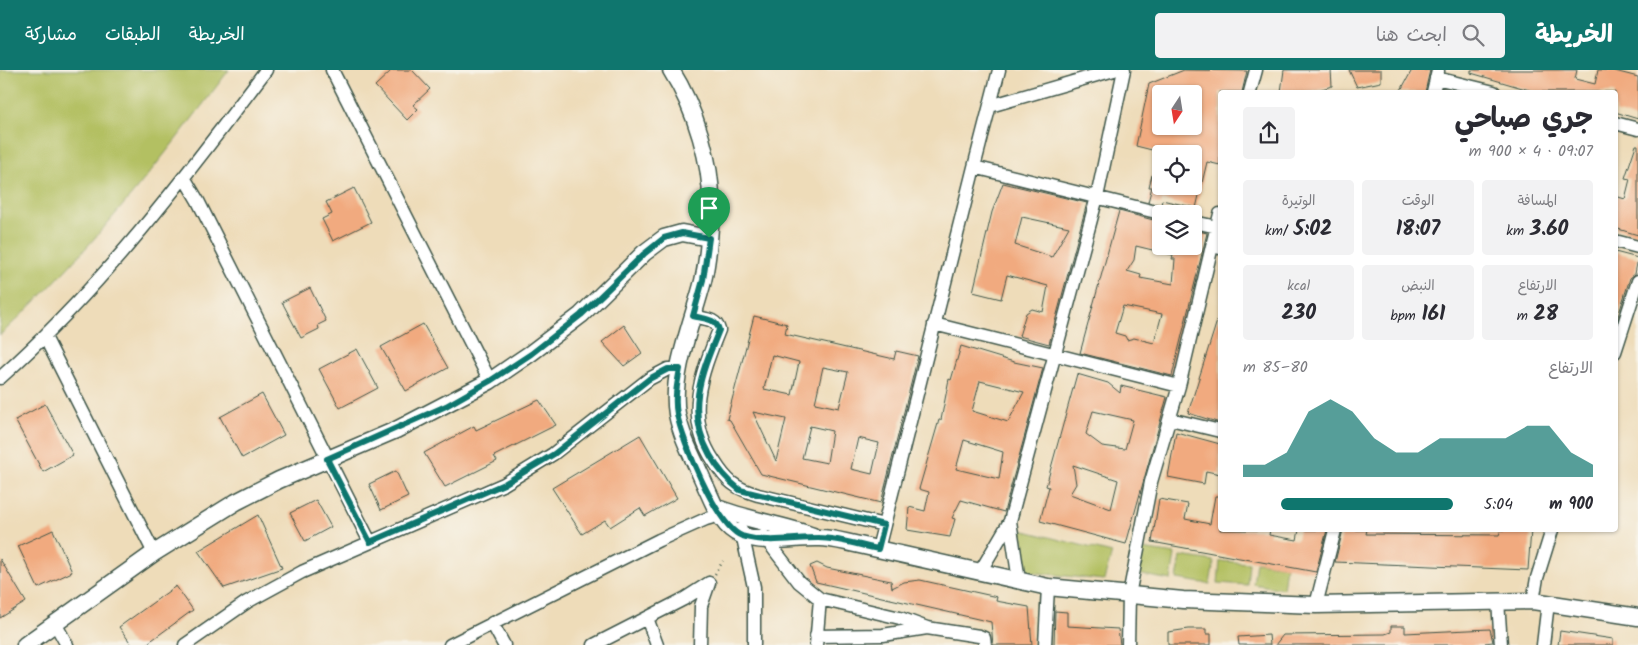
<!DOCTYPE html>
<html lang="ar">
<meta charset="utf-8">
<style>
body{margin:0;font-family:Kalam,"Playpen Sans Arabic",sans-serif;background:#f2f2f3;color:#2b2b33;direction:rtl;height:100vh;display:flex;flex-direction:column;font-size:19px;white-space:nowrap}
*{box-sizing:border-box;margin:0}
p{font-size:16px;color:#7c7c81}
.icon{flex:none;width:28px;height:28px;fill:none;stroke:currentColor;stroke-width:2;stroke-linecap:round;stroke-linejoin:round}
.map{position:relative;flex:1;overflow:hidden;direction:ltr}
.sheet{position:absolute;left:1218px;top:20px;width:400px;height:442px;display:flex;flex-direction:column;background:#fff;border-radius:5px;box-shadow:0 1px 4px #0004;direction:rtl}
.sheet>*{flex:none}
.needle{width:32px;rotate:192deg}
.controls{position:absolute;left:1152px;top:15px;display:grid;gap:10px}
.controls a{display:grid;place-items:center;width:50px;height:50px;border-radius:5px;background:#fff;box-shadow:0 1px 4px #0004;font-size:25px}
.pin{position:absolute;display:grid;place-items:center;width:42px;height:42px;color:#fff;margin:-51px -21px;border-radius:50% 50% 50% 0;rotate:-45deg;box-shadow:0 0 5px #0007}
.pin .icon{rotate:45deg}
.round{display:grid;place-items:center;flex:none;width:52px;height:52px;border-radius:5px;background:#f2f2f3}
.headline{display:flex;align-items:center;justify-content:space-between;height:85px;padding:0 25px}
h1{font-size:28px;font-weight:700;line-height:38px}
.metrics{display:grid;grid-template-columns:repeat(3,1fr);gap:8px;height:85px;padding:5px 25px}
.metrics div{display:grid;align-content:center;border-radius:5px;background:#f2f2f3;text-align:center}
.metrics b{font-size:21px;font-weight:700}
.metrics small{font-size:14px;font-weight:400}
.metrics p{font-size:14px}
.chart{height:140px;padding:10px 25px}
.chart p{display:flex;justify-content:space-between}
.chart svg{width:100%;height:90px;margin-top:5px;fill:#0f766e;opacity:.7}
ul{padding:0 25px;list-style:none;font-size:16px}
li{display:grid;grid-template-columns:80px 60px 1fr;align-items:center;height:38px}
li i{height:12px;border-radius:6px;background:#0f766e}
header{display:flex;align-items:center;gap:30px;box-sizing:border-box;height:70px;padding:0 25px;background:#0f766e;color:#fff}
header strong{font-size:24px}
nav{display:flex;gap:28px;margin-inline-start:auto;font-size:18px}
.search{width:350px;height:45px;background:#f2f2f3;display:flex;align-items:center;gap:12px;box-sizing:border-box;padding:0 18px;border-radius:5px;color:#7c7c81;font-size:19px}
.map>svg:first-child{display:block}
</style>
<header>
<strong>الخريطة</strong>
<div class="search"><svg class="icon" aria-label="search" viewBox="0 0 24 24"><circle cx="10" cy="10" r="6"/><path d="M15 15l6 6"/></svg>ابحث هنا</div>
<nav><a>الخريطة</a><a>الطبقات</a><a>مشاركة</a></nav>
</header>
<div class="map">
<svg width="1638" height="575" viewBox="0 0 1638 575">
<rect width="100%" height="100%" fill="#f7f3e8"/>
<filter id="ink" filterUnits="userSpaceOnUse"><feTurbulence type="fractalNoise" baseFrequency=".02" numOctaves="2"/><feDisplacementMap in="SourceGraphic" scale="10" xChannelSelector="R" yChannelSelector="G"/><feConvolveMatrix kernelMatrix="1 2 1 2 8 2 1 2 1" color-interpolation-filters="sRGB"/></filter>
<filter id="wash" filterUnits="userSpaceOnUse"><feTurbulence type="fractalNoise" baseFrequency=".0096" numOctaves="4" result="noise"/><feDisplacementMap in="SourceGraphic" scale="20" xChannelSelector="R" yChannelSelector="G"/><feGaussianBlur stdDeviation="1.12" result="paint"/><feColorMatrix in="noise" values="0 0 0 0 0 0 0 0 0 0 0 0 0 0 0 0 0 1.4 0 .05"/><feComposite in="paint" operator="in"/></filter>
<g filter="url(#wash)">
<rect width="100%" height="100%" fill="#eedcb9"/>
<!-- green -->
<path fill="#b3c062" stroke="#697e4b" d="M0 0H229C159 93 86 187 0 265Z
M1021 460 1112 483 1104 510 1028 502Z
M1142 479 1175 484 1171 510 1137 504Z
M1181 486 1214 491 1210 514 1177 509Z
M1220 491 1249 493 1247 515 1218 513Z
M1256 492 1286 496 1283 519 1253 514Z"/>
<g id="blocks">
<!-- building -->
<path fill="#f1aa7f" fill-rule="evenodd" d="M392 0H412L430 19 413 35 418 39 407 50 375 16Z
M1184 0 1247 1 1242 22H1220V95L1207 92 1196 138 1162 130 1161 135 1148 132 1152 117H1149L1152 105 1155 106 1158 94 1161 95V116H1194V84H1160V82L1136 76 1149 14ZM1161 24H1194V56H1161Z
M1284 0H1331L1332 16 1312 22H1281Z
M1349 0H1381V12L1357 17Z
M1412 0H1430L1425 22H1400Z
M1471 0H1577L1575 9 1595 14 1598 0H1611L1638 7V49L1615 42V22H1536L1471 3Z
M1636 75H1638V165L1615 158V126L1625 129 1630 109 1625 108Z
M1003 113 1087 133 1049 274 1019 266 1026 243 1032 239 1043 242 1048 216 1007 205 1001 229 973 222 992 142ZM1022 147 1069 157 1052 187 1015 175Z
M354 118 371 152 333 171 322 149 332 144 326 132Z
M1119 141 1161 152V176H1194V160L1207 163 1172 306 1080 283ZM1136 176 1173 185 1172 189H1175L1173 214 1140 208 1141 205 1127 201 1134 190ZM1123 236 1162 244 1154 273 1134 268 1127 270 1125 266 1115 263Z
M1615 182 1638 188 1635 204 1630 208 1615 256Z
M310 218 326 251 318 255 319 259 301 268 282 232Z
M754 246 787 254 785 264 894 289 896 281 918 286 881 433 761 404 730 350 727 349ZM772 285 799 292 792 325 764 319ZM823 297 848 302 839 338 815 333ZM753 342 786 349 776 391ZM810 356 832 361 827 393 802 388ZM858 368 879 373 872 404 851 399Z
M1217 251 1220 252V353L1188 343Z
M423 254 448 298 406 321 381 277Z
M624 255 642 283 624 296 602 272Z
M961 276 1014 292 1043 298 1004 442 961 430 952 448 955 449 950 467 907 460 909 437 925 441 929 422 919 419 939 350H941L949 309 951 310ZM980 311 1024 322 1008 352 972 341ZM964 370 1003 382 999 409 956 399Z
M357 279 378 318 340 338 319 299Z
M1077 304 1108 313 1120 323 1121 316 1167 327 1126 474 1040 451 1049 417 1046 416ZM1093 341 1133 350 1125 379 1102 376 1086 364ZM1073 395 1118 410 1111 439 1070 424 1076 414Z
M262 324 284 365 242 388 220 347Z
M539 330 556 355 494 386 497 391 445 417 424 383 474 356 476 360Z
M45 334 73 385 43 402 15 350Z
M1176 362 1220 374V404L1206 401 1204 414 1168 407Z
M640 365 677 428 645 446 640 438 610 457 605 450 582 464 552 418Z
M396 401 408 427 381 440 369 414Z
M1215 426H1220V460H1270L1269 465 1297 470 1299 460H1327L1316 502 1152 472 1159 429 1188 434 1185 449 1210 454Z
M316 430 331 457 305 471 290 443Z
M258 445 282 498 224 518 198 481Z
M53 460 72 502 38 518 18 476Z
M1343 460H1367L1366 464 1499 465 1501 460H1531L1528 500 1335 492Z
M0 489 26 532 0 548Z
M817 493 827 498 891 511 892 518 904 512 920 510 997 527 996 531 1029 537 1032 575H993L991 552 816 512 810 496Z
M176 516 193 540 145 575H132L119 557Z
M1055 541 1067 542V556L1118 559 1120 575H1054Z
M1391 556H1405V563L1490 559 1493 572 1485 573 1487 575H1275L1283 565 1385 564 1391 562Z
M1189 559H1206V564H1211V575H1168V562Z
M1560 561 1613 569V575H1558Z
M1269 565 1270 575H1239L1238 567Z"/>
</g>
</g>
<g filter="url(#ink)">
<use href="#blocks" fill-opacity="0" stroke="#3e5548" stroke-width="1"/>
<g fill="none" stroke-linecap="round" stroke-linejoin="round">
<!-- minor casing -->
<g stroke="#3e5548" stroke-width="15">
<path id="minor" d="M332 0 490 311
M1436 8 1494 22
M1250 22 1256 0
M1433 22 1438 1
M990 36 1114 0
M1615 53 1638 59
M974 97 999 0
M185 109 198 131 370 472
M1194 152 1217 157
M1615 171 1638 177
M1212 176 1220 144
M693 246C704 249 716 248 719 260 701 305 684 347 714 391 727 412 735 418 758 425L884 455
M934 254 1179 316
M45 267 154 483
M1615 282 1638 211
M0 308C102 217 184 109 266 0
M1170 349 1220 361
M741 459 754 517V575
M763 465 799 512 820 529 900 548 927 558 979 566 984 568 985 575
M878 479 974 97 1164 144
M980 502 1010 451
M1019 511 1010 451 1097 127 1124 0
M1498 531 1501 575
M1533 531 1537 508 1552 460
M1316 535 1335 460
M647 548 657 575
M492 553 504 575
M56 555 67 575
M816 566 883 565 927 558
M185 575 247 532 302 502 504 414 553 384 649 309 668 299H680
M450 575 659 470 706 449 727 443
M594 575 684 529 709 513
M700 575 701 536 709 513
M816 575 820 529
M1045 575 1048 517
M1128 575 1129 525 1151 412 1179 316 1212 176 1220 178
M1543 575 1548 533"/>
</g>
<!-- tertiary casing -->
<g stroke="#3e5548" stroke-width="19">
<path id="tertiary" d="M671 0C695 38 713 95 711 140 710 163 708 189 703 211 693 251 670 304 677 344 682 370 696 393 706 417 714 434 722 458 741 465 766 475 793 467 820 468 828 468 837 470 846 472L1048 517 1183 530 1316 535 1533 531 1638 547
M715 437C746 450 781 454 813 466
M25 575 154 483 236 432 279 410 396 360 490 311 531 283 581 245 644 183 664 168 682 163 709 168"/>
</g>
<!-- path -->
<path stroke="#3e5548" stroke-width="2.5" stroke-dasharray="1 4" stroke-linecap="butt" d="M715 504 723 491"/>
<!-- minor -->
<use href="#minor" stroke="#fff" stroke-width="12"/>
<!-- tertiary -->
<use href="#tertiary" stroke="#fff" stroke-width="16"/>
</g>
</g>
<g fill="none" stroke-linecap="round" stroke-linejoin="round" filter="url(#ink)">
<!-- route casing -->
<g stroke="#fff" stroke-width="10">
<path id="route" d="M682 163 709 168 703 210 693 246C704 249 716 248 719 260 701 304 685 341 710 385 718 399 727 410 740 420L884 455 878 479C859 475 838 468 818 468 793 468 767 474 742 466 717 457 682 370 677 344 674 329 677 314 680 299H668L649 309 554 384 504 414 370 472 327 389 446 336 490 311 531 284 581 245 644 184 664 168Z"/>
</g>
<!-- route -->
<use href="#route" stroke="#0f766e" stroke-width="6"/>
</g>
</svg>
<div class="controls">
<a><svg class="needle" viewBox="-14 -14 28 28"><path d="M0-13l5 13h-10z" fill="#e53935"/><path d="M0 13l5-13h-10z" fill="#7c7c81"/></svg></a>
<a><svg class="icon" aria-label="locate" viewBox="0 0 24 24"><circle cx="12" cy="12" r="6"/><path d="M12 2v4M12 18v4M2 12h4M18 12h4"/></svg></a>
<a><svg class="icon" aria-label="layers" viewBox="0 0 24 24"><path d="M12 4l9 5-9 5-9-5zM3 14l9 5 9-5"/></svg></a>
</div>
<div class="pin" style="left:709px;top:168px;background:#1e9e55"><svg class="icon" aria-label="arrive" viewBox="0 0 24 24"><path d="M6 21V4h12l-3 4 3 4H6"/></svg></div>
<section class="sheet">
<div class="headline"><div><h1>جري صباحي</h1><p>09:07 · 4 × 900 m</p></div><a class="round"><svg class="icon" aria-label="share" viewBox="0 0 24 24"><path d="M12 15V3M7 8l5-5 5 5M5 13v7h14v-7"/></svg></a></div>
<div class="metrics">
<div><p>المسافة</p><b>3.60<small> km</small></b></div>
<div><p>الوقت</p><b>18:07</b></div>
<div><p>الوتيرة</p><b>5:02<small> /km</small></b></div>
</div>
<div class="metrics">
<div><p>الارتفاع</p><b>28<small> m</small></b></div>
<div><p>النبض</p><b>161<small> bpm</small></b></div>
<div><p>kcal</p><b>230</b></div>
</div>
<div class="chart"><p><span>الارتفاع</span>80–85 m</p>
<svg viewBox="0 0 160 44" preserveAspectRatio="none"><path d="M0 44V38L10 38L20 32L30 12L40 6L50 12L60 25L70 32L80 32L90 25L100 25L110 25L120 25L130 19L140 19L150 32L160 38V44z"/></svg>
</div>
<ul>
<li><b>900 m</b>5:04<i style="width:82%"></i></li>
</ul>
</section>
</div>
